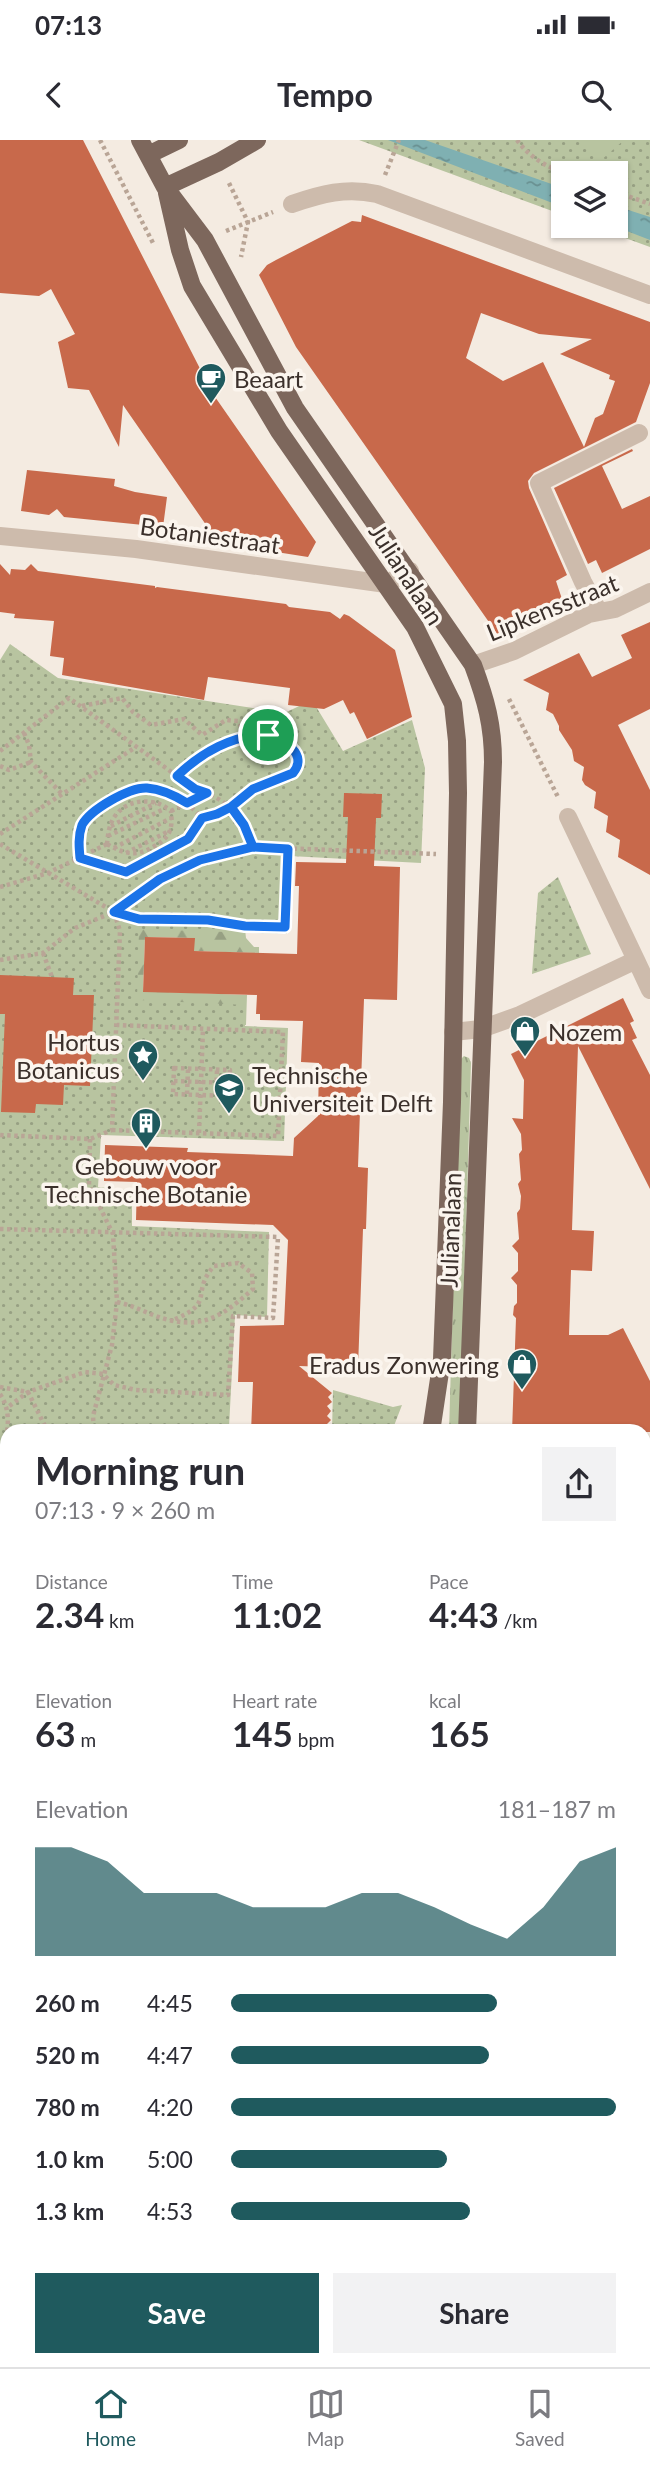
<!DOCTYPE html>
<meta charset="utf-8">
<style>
body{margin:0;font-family:Lato,sans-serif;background:#f2f2f3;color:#2b2b33;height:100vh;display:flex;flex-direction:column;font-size:26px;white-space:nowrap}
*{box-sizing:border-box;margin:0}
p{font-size:23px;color:#7c7c81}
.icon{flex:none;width:38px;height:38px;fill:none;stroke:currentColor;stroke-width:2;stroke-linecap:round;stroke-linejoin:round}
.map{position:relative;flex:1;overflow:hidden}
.drawer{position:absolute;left:0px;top:1284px;width:651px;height:943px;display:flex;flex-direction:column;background:#fff;border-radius:21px 21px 0 0;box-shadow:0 2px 5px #0004}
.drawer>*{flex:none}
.tools{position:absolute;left:551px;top:21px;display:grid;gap:14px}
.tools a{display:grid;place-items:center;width:77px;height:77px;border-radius:0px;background:#fff;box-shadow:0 2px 5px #0004;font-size:35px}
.pin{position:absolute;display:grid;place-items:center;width:60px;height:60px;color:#fff;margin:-30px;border:4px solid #fff;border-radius:50%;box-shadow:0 2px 7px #0007}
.round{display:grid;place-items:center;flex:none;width:74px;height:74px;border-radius:0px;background:#f2f2f3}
.summary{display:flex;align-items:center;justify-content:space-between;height:119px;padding:0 35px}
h1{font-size:38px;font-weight:700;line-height:52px}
.figures{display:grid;grid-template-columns:repeat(3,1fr);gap:10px;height:119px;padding:7px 35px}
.figures div{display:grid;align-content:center}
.figures b{font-size:35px;font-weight:700}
.figures small{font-size:19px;font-weight:400}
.figures p{font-size:19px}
.chart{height:196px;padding:14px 35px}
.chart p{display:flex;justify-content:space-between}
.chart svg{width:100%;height:126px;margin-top:7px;fill:#1f5a5e;opacity:.7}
.cta{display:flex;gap:14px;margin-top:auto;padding:14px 35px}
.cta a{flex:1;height:80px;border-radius:0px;background:#1f5a5e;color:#fff;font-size:28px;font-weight:700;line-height:80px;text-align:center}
.cta a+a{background:#f2f2f3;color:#2b2b33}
ul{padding:0 35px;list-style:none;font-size:23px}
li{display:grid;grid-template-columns:112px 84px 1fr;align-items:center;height:52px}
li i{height:18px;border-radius:9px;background:#1f5a5e}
.status{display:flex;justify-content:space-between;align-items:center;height:49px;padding:0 35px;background:#fff;direction:ltr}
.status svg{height:19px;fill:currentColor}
header{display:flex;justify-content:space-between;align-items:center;height:91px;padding:0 35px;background:#fff;font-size:32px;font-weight:700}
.tabs{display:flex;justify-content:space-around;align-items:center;height:98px;border-top:2px solid #e1e1e2;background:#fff;font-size:19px;color:#7c7c81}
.tabs a{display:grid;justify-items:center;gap:4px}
.tabs .current{color:#1f5a5e}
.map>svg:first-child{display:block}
</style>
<div class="status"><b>07:13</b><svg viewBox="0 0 49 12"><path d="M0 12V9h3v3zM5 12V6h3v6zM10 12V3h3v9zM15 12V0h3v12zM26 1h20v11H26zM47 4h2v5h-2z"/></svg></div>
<header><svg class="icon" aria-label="back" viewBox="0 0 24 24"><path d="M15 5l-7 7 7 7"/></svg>Tempo<svg class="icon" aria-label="search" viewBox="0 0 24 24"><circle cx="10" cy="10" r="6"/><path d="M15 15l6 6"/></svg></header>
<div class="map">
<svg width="650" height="2227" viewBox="0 0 650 2227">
<defs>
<pattern id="grass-tufts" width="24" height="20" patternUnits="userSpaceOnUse" patternTransform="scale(1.75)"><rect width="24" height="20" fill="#b8c4a0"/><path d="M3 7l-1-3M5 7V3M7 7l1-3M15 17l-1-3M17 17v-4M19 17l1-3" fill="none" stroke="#97a083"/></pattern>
<pattern id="forest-firs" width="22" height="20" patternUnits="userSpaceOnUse" patternTransform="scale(1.75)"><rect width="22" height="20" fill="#b8c4a0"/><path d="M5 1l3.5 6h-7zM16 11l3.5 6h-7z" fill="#97a083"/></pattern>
<pattern id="park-dots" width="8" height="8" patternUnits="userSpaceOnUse" patternTransform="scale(1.75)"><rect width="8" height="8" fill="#b8c4a0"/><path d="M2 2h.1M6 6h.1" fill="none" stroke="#97a083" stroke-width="1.8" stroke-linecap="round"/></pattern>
<pattern id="water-ripples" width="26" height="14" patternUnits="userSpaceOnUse" patternTransform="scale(1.75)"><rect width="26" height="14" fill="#7fb0b2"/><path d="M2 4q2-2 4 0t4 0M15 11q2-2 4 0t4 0" fill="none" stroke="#699091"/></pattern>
</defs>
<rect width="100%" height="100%" fill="#f4ebe1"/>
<!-- grass -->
<path fill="url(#grass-tufts)" d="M464 916 469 918 471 923 460 1291 449 1292 460 920Z
M0 1503 7 1505V1590L0 1593V1555L6 1552 0 1535Z"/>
<!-- forest -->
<path fill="url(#forest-firs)" d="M132 786 245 789 246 798 254 807H259V813L194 811V798L145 797 143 851 247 855 246 885 125 880Z"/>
<!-- park -->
<path fill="url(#park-dots)" d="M359 0H650V107L592 86H616V33H564L563 75Z
M10 504 58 538 260 569 259 585 312 560 343 611 412 580 425 628 421 723 290 716 287 794 139 789 137 860 246 865 245 886 288 888 284 1001 101 995 98 1047 132 1050V1086L269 1092 267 1177 235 1175 229 1287 208 1286V1292H7V1436L0 1420V520Z
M558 737 591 814 532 834 538 753Z
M333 1250 393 1267 402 1265 392 1291H332Z
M7 1663V1929L0 1936V1666Z"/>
<!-- pitch -->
<path fill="#b8c4a0" d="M580 0H624L599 22Z"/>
<!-- water -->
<path fill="url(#water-ripples)" d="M388 0H425L563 48V67Z
M616 66 650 77V100L614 86H616Z"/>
<!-- building -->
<path fill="#c8694b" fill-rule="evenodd" d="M0 0H83L213 254 316 402 308 417 219 403 232 394 211 392 123 265 119 307 89 250 68 248 58 202 75 194 51 149 39 156 0 153Z
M362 75 650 182V243L636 282 534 333 528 341 529 348 567 435 556 441 563 462 498 495 296 207 259 135 267 125 276 120 352 81 361 82ZM481 173 539 194 592 199 560 214 610 235 609 239 615 241 603 274 595 278 584 307 543 222 503 241 466 218Z
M632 309 633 311 602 326 622 369 650 356V409L602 433 596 420 588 424 554 348Z
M27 330 115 339 114 346 135 352 167 357 163 387 64 377 57 369 49 375 21 371Z
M0 424 10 435 11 429 25 430 31 424 38 431 155 446V448L157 447 286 464 289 467 330 472 340 479 344 474 349 476 395 510 412 577 367 599 354 572 350 574 343 560 324 569 288 565 290 548 208 537 204 560 62 535 64 518 50 516 54 481 14 478 15 474 0 472Z
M650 482V569L618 585 650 650V735L618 717 620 700 606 692 608 676 594 668 596 652 585 645 582 640 584 627 574 621 572 610 559 590V586L553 574 546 570 549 553 523 540 579 513 592 537 632 518 621 495Z
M344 653 382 654 381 678H376L374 726 400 727 397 860 364 859 358 1027 368 1028 366 1089H363L358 1228 299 1226 332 1253 328 1257 332 1262 327 1266 331 1271 327 1276 331 1280 319 1292H251L253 1242H238L240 1186 284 1185 288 1100 273 1085 136 1080 137 1042 104 1041 105 1005 188 1008 187 1012 293 1016 294 998 318 976 319 923 301 922 303 881 260 880V874H256L257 855 143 852 145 797 195 798 194 811 297 814 299 746H295L296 722 346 723 348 677H343Z
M0 835 74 838 73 855H94L90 946 64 945 63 965 36 964 35 973 1 972 5 874H0Z
M623 858 634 881 630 883 637 898 632 900 650 935V1049L578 906 572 1090 594 1091 592 1131 571 1130 569 1195H608L623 1188 650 1241V1292H512L516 1178 513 1175 514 1166 517 1163V1145L511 1138 518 1131V1113L512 1106 519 1099 517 1073 520 1069 521 1056 518 1044 521 1040 519 1014 522 1010 521 994 512 978 523 979 524 940 511 914Z"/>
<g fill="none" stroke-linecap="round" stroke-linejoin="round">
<!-- path -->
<path stroke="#b9a596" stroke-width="4.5" stroke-dasharray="3.5 3.5" stroke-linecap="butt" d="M100 0 153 103
M517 0C528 16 546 27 565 33
M385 35 399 0
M229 43 248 82 241 117
M616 52 650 64
M226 91 273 72
M509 559 558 657
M82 566 122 558 133 572 151 585 184 579 202 595 226 580 238 581 246 596
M24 593 29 605 31 622 62 654
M0 611 69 558 195 649C231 661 238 673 253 707
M0 626 9 630 31 622
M177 637C196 618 220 603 247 595 267 590 314 607 293 633 279 638 263 642 251 651 234 662 223 673 202 678 192 668 181 656 168 652 162 650 152 648 146 648 129 647 90 670 82 685 78 696 79 707 80 718L126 732 188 699 202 678
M171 671 207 653
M111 686 156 663
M0 694 136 607
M108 696 166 668
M0 704 114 772 120 791 112 990 90 999 0 995
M107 704C124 714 136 717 153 707 170 698 173 689 171 671
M107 704C108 695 109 684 115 676 128 658 155 657 171 671
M114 708 171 678
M126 713 171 690
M0 747 48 733 107 704
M114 772 160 739 200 720 253 707 436 714
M43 813 52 837
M0 820 43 813 75 788 114 772 139 779 208 780 245 786 285 787 288 709
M174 928 230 930 229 956 173 954Z
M174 941 230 943
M187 954 188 929
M216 955 217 930
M112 990 278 996 283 892 117 885
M199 993 203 889
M90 999 89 1045 113 1094 117 1162 112 1205 93 1276 94 1292
M0 1089 278 1097 273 1178 233 1176 228 1255 136 1250 114 1245 103 1234 85 1232 28 1252 8 1267
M117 1162C136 1166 151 1176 169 1180 206 1189 227 1172 253 1149L252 1133 238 1123 214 1126C189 1154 218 1163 170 1181
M0 1247 28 1252 48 1292
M0 1254C17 1280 0 1302 7 1328
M0 1358 7 1354
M0 1371 7 1379
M0 1716 7 1714
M0 1824 7 1818
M0 1892 7 1885
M0 1972 7 1965"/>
<!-- minor -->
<path stroke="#cdbbac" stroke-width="18" d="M292 64C321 54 346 47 377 54L650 155
M0 396 136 409 386 444 410 431
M599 472 583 442 539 343 639 293
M473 525 514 511 589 474 615 469 650 452
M636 820 650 850
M453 892 481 889 520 875 636 820 568 677
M644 1339 650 1336
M0 1482 7 1489
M644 1536H650
M644 1713 650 1720
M644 1958 650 1964
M644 2119 650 2112
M644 2140 650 2137
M378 2221 381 2227
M392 2221 395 2227
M541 2227 547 2221"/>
<!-- major -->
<path stroke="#7d675c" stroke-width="18" d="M140 0 165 47 205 100 295 268 473 525C486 560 493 585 493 622L467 1292
M148 15 179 0
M165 47 219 22 257 0
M167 53 180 110 192 146 279 291 415 487 453 564 457 601 458 653 452 962 442 1219 431 1292
M0 1636 7 1633
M644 1992 650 1998
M644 2032 650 2039"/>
</g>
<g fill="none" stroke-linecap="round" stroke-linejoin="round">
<!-- route casing -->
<g stroke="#fff" stroke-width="14">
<path id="route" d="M268 595C233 594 201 613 177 636L195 649 207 653 187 663C174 655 162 649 147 648 129 647 90 670 82 685 78 696 79 707 80 718L126 732 188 699 202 678 217 674 231 667 244 685 253 707 200 720 160 739 114 772 139 779 208 780 245 786 285 787 288 709 253 707 244 685 231 667 253 649 293 633C309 614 283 599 268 595"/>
</g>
<!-- route -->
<use href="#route" stroke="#1a73e8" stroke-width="9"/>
</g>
<!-- icons -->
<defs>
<g id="cafe-pin" transform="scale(1.575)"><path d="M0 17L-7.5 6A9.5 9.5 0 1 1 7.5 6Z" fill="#1f5a5e" stroke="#fbf5ee"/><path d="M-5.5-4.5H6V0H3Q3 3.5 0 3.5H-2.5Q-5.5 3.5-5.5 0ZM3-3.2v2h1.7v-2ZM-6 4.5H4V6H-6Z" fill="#fff"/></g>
<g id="shop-pin" transform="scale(1.575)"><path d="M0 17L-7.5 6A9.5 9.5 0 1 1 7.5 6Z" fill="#1f5a5e" stroke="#fbf5ee"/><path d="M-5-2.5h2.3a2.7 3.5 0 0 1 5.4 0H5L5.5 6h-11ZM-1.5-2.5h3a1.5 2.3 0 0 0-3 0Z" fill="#fff"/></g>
<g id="sight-pin" transform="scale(1.575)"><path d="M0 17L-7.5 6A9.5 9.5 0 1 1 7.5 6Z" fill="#1f5a5e" stroke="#fbf5ee"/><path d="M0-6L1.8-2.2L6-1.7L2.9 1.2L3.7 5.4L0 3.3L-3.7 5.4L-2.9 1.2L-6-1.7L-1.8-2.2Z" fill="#fff"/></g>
<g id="university-pin" transform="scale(1.575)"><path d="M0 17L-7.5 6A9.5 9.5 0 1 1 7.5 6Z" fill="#1f5a5e" stroke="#fbf5ee"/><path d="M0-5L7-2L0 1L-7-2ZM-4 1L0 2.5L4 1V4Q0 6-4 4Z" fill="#fff"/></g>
<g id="building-pin" transform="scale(1.575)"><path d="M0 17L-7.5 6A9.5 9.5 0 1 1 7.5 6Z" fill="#1f5a5e" stroke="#fbf5ee"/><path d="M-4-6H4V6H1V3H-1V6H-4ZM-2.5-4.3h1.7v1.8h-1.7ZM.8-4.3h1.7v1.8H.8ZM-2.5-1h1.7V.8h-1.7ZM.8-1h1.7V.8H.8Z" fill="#fff"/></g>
</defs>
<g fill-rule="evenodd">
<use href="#cafe-pin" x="211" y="238"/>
<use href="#shop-pin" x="525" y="891"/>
<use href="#sight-pin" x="143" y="915"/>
<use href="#university-pin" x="229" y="948"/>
<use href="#building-pin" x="146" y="983"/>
<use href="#shop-pin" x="522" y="1224"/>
</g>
<g text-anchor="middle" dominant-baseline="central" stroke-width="7" stroke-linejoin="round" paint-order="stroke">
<!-- poi labels -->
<g font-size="24" fill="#3b302b" stroke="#fbf5ee" text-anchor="start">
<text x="234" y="238">Beaart</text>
<text x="548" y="891">Nozem</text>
<text x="120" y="901" text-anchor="end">Hortus<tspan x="120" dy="28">Botanicus</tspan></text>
<text x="252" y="934">Technische<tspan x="252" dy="28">Universiteit Delft</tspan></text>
<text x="146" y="1025" text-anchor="middle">Gebouw voor<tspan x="146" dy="28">Technische Botanie</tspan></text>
<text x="499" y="1224" text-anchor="end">Eradus Zonwering</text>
</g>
<!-- street labels -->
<g font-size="24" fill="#3b302b" stroke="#fbf5ee">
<text transform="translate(210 395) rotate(8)">Botaniestraat</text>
<text transform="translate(407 434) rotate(57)">Julianalaan</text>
<text transform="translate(552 467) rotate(-22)">Lipkensstraat</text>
<text transform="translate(450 1090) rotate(-88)">Julianalaan</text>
</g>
</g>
</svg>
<div class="tools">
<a><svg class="icon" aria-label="layers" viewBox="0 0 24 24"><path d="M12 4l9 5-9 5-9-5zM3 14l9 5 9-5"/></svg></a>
</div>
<div class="pin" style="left:268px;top:595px;background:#1e9e55"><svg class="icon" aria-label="arrive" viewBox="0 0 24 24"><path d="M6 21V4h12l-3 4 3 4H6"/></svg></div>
<section class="drawer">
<div class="summary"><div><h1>Morning run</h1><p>07:13 · 9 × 260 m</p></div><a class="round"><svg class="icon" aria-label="share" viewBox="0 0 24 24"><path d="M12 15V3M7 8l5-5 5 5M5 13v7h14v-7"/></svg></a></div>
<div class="figures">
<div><p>Distance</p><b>2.34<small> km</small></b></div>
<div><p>Time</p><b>11:02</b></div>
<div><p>Pace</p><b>4:43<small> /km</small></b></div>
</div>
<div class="figures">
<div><p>Elevation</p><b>63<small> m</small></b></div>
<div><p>Heart rate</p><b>145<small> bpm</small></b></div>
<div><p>kcal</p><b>165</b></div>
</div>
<div class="chart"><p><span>Elevation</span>181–187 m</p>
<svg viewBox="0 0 160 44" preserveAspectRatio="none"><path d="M0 44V6L10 6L20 11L30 22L40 22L50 22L60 27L70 27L80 27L90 22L100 22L110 27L120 33L130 38L140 27L150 11L160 6V44z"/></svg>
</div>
<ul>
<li><b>260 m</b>4:45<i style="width:69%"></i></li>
<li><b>520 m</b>4:47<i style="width:67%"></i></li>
<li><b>780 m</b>4:20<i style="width:100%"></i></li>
<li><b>1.0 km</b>5:00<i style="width:56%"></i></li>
<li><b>1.3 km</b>4:53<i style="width:62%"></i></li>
</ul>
<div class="cta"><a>Save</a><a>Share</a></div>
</section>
</div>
<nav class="tabs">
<a class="current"><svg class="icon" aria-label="home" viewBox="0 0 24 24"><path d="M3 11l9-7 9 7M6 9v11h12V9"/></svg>Home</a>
<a><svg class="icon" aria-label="map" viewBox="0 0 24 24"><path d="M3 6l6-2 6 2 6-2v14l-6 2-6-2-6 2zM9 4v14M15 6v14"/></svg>Map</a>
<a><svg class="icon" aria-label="saved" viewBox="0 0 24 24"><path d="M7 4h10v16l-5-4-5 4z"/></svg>Saved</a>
</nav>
